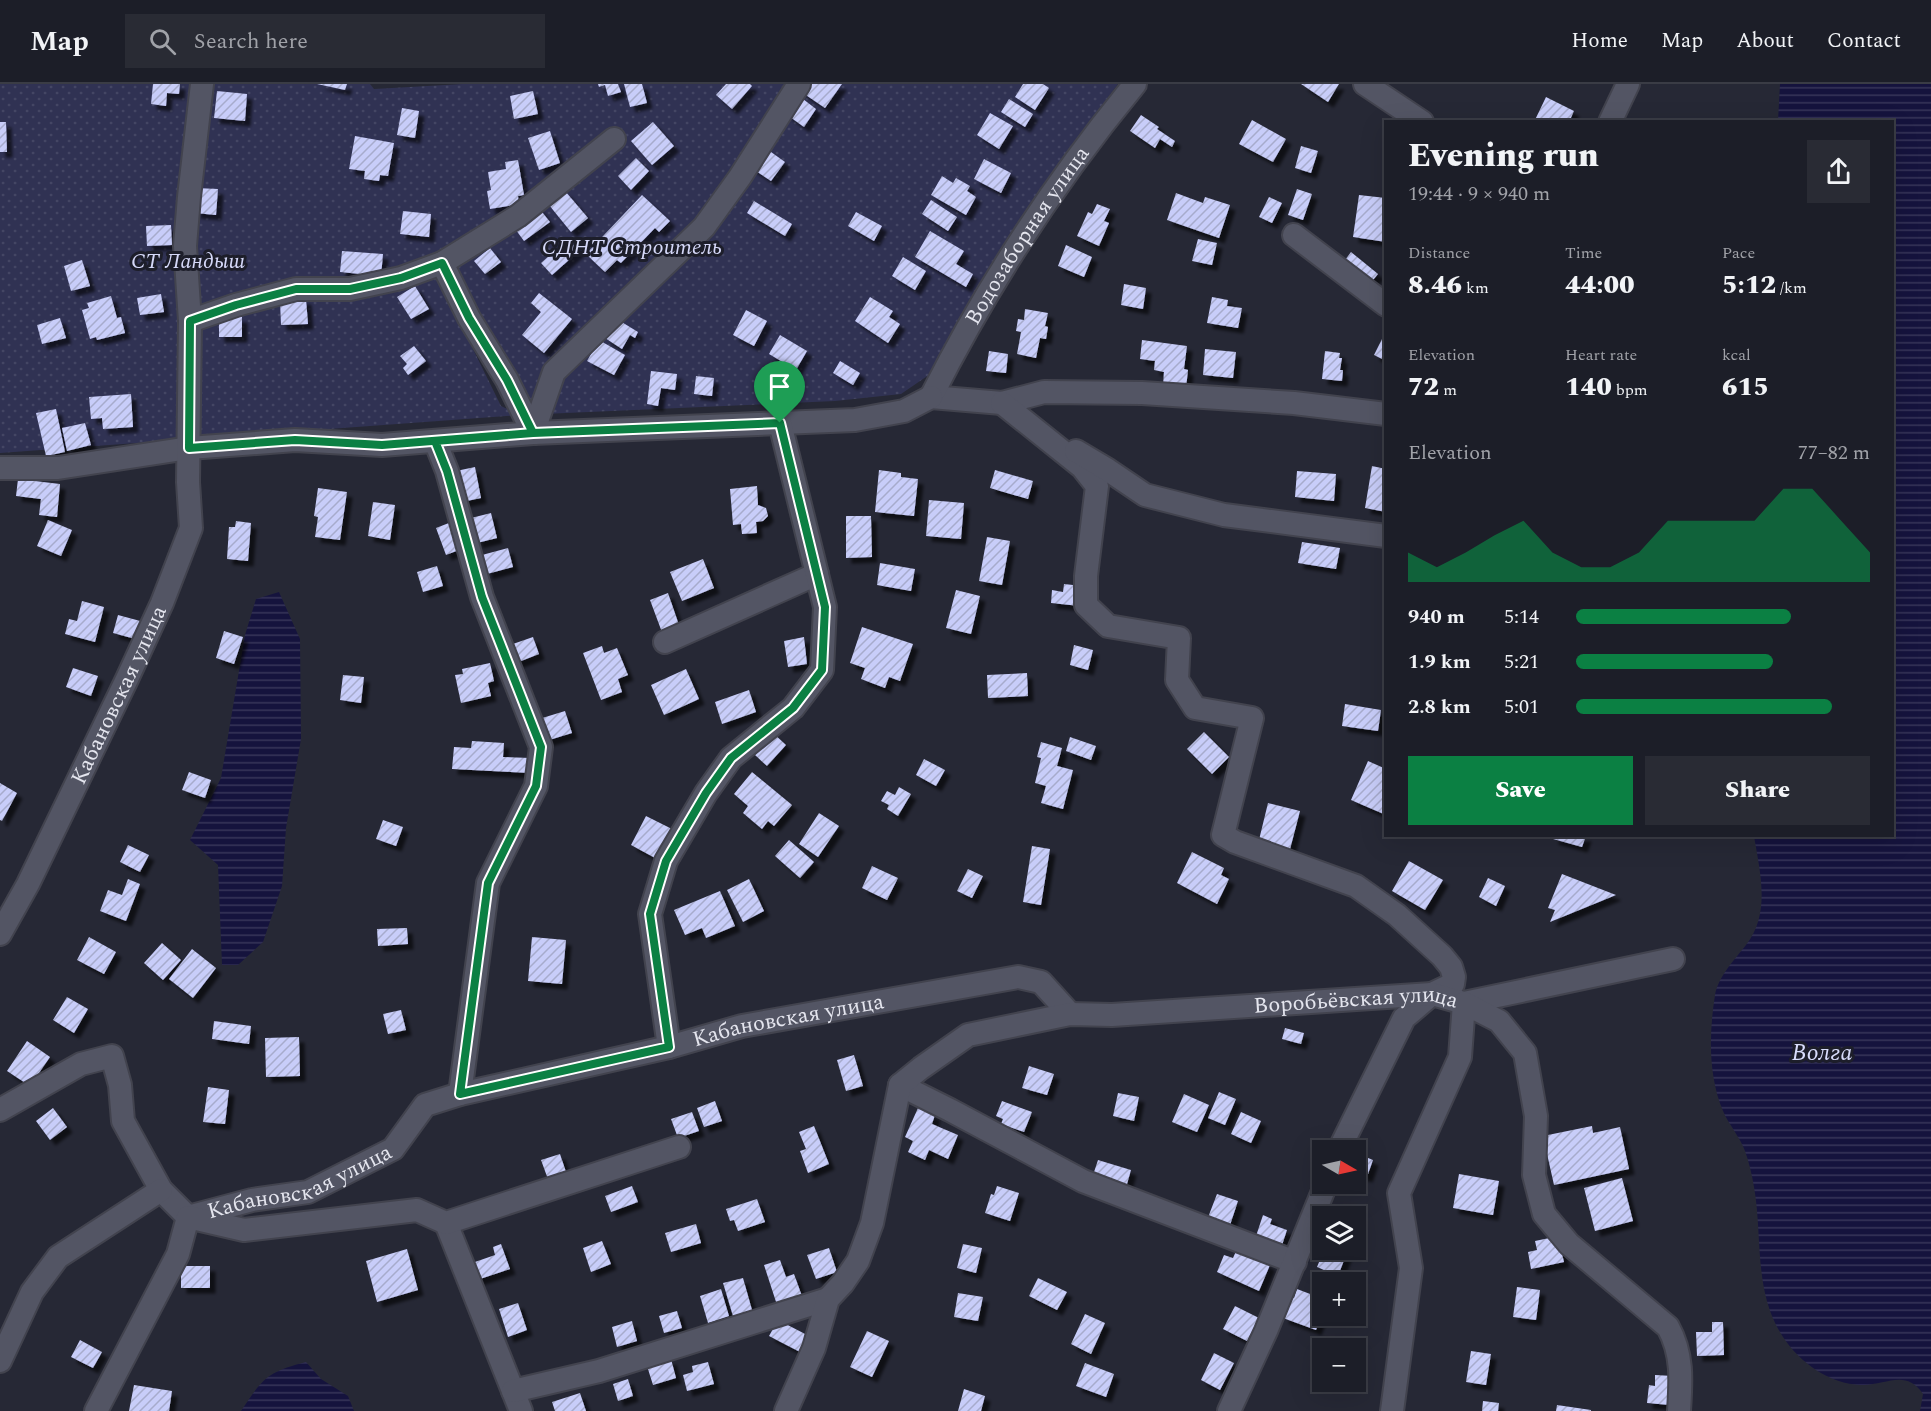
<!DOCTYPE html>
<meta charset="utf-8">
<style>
body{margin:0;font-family:Spectral,serif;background:#292b34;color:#f1f3f6;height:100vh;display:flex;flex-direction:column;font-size:22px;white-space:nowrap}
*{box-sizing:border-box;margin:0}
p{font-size:20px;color:#a0a2a8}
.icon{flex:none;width:33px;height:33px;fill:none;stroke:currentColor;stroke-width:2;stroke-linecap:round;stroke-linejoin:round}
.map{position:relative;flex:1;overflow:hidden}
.details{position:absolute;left:1384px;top:36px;width:510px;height:717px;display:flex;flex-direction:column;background:#1c1e28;border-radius:0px;box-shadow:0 6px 24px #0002,0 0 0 2px #3a3c45}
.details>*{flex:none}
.needle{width:39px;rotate:99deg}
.buttons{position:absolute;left:1312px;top:1056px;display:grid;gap:12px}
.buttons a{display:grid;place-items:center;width:54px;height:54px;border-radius:0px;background:#1c1e28;box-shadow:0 6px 24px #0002,0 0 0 2px #3a3c45;font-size:30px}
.pin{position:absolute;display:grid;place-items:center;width:51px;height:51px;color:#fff;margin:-62px -26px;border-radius:50% 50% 50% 0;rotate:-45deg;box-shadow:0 0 6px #0007}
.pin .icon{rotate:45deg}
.round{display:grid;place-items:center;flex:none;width:63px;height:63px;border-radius:0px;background:#292b34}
.summary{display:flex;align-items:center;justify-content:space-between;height:102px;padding:0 24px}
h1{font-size:33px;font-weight:800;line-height:45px}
.stats{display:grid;grid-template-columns:repeat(3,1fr);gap:9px;height:102px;padding:6px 24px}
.stats div{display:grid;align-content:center}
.stats b{font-size:26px;font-weight:800}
.stats small{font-size:16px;font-weight:400}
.stats p{font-size:16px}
.chart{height:168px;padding:12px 24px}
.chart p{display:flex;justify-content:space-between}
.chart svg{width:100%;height:108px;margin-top:6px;fill:#0b8043;opacity:.7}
.primary-button{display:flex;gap:12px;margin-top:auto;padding:12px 24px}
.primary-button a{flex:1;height:69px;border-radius:0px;background:#0b8043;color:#fff;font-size:24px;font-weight:800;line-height:69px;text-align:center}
.primary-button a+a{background:#292b34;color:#f1f3f6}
ul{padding:0 24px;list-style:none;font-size:20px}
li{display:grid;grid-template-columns:96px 72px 1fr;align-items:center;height:45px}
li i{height:15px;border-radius:8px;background:#0b8043}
header{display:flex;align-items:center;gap:36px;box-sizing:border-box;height:84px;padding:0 30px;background:#1c1e28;border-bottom:2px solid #3a3c45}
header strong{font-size:28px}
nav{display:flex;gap:33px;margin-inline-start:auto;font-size:21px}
.search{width:420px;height:54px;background:#292b34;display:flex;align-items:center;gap:15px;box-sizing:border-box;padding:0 21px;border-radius:0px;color:#a0a2a8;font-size:22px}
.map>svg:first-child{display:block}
</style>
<header>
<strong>Map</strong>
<div class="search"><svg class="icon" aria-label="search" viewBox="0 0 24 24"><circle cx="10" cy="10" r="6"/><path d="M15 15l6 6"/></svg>Search here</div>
<nav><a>Home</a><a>Map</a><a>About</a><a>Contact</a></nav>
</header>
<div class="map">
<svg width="1931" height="1327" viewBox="0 0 1931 1327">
<defs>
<pattern id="garden-dots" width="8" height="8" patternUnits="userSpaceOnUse" patternTransform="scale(1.5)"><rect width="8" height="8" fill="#303253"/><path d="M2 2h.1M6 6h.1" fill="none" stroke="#444664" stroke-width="1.8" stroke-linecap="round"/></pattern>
<pattern id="water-rules" width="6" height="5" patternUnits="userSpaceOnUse" patternTransform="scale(1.5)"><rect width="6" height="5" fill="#15133d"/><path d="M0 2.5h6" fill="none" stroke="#373559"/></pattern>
<pattern id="building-hatch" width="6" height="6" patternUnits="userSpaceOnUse" patternTransform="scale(1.5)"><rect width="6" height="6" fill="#c8cdf9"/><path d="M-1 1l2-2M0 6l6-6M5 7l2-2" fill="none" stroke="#a7abcc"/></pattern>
<filter id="shadow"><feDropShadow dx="5.5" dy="5.5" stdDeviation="1.5" flood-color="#0009"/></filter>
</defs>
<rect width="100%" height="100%" fill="#262835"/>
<!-- garden -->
<path fill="url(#garden-dots)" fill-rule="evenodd" d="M0 0H370L374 5 463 0H1118L1100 24 942 282 901 310 835 317 521 331 0 369ZM443 204 520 331 501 322Z"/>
<!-- water -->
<path fill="url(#water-rules)" d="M1780 0H1931V1327H1920L1923 1310C1905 1284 1886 1302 1861 1301 1830 1300 1800 1279 1783 1253 1753 1207 1763 1154 1754 1103 1752 1091 1749 1078 1745 1067 1740 1053 1729 1041 1723 1027 1708 991 1709 949 1715 911 1718 893 1735 875 1746 861 1771 829 1760 788 1754 752H1893V38L1778 37Z
M279 508 300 555 301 655 286 744 282 802 263 858 238 881H222L218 781 190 756 221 694 245 551 256 515Z
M306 1278 321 1295 348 1312 354 1327H241C263 1294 267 1288 306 1278Z"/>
<!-- building -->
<path fill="url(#building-hatch)" filter="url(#shadow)" d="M153 0H180L179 10 167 9 166 22 151 20Z
M317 0H347L345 6Z
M598 0H618L621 8 608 12 605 1 599 3Z
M624 0H642L647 19 630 23Z
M726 0H750L752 2 732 25 716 11Z
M805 0H842L825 24 800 7Z
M1023 0H1043L1049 4 1035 26 1015 13Z
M1301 0H1339L1328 18Z
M217 7 247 10 245 37 214 34Z
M533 7 538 30 514 35 510 12Z
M799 12 816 25 804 43 786 30Z
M1546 13 1574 27 1569 38H1534Z
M1009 15 1033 30 1025 43 1001 28Z
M402 24 419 27 415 54 397 51Z
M990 29 1013 42 999 65 977 51Z
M1141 31 1159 43 1157 45 1175 57 1172 63 1160 55 1155 64 1130 47Z
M1252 36 1286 55 1273 78 1239 60Z
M0 38H6L7 68H0Z
M653 38 674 62 652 81 631 57Z
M550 47 560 79 539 86 528 54Z
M355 52 394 59 388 92 380 91 379 97 364 95 365 87 349 85Z
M1301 62 1318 67 1311 89 1295 84Z
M764 63 785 78 771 97 750 83Z
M636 74 649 87 631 106 618 92Z
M984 75 1011 89 1001 109 974 95Z
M518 76 524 111 518 112 519 120 490 125 487 107 491 106 488 88 506 85 505 78Z
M942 92 953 99 956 94 970 102 967 107 976 113 966 131 931 111Z
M196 104 218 105 216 131 195 129Z
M1297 105 1312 110 1303 136 1288 131Z
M565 107 588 134 571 148 549 121Z
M1176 109 1203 119 1205 113 1230 121 1219 154 1167 136Z
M642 111 670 137 659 148 655 144 621 179 617 176 605 188 586 170Z
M1359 111 1386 114V158L1353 153Z
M1269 113 1282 119 1272 139 1259 133Z
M931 116 957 133 948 147 922 130Z
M754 117 792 140 785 152 747 129Z
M1097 120 1110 125 1104 137 1109 139 1099 162 1077 152 1088 128 1092 130Z
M538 123 550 138 524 157 513 142Z
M403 127 431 130 429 153 400 150Z
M856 128 882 142 874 157 848 142Z
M171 141 172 161 147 162 146 142Z
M930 147 964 167 956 180 973 190 966 203 915 173Z
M568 155 579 167 552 191 541 179Z
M1198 155 1217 159 1212 181 1192 177Z
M1066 161 1092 173 1084 193 1058 182Z
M490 164 501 178 485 190 474 177Z
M342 167 383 170 381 192 340 188Z
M1351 168 1378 190 1368 202 1342 180Z
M903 173 926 187 915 206 892 192Z
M82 176 90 202 71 207 64 182Z
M1124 200 1146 204 1143 225 1121 221Z
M415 202 429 225 411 235 397 213Z
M539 209 572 235 544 269 522 251 541 228 531 219Z
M161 210 164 228 140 231 137 214Z
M111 212 117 234 121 233 125 249 97 256 96 253 90 255 82 226 89 224 87 219Z
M870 213 893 227 889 233 900 240 888 259 855 237Z
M1212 213 1228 216 1227 222 1242 224 1238 244 1207 239Z
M306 215 308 240 281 241 280 217Z
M1025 225 1048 229 1045 242 1048 243 1046 255 1040 254 1036 274 1017 270 1021 248 1016 247 1018 235 1024 236Z
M746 226 767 237 754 262 733 251Z
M219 233H242V253H219Z
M60 234 66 254 42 260 37 241Z
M620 237 638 248 635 254 630 251 622 265 605 254Z
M1386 247V277L1374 271Z
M780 251 807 267 796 286 769 270Z
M599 256 625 271 614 291 587 277Z
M1142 256 1187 262 1184 285 1188 286 1186 304 1163 301 1164 288 1154 286 1155 277 1140 275Z
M414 262 426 277 408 291 403 284 407 280 400 272Z
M1205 265 1236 268 1233 294 1203 291Z
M989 267 1008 270 1006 289 986 287Z
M1325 267 1340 269 1339 274H1342L1340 286H1343L1342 297 1322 295Z
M840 277 860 289 853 301 833 289Z
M651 287 677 290 675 306 661 304 658 322 647 320Z
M696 292 714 294 712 312 694 310Z
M131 310 133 343 103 345 102 334 91 335 89 313Z
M56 325 65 368 46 372 36 329Z
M85 339 91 361 67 367 62 344Z
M1372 382 1386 385V428L1365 424Z
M475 383 481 414 462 418 456 387Z
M879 386 901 389V393L918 395 914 432 875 428Z
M995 386 1033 397 1028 415 990 404Z
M1297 387 1336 390 1334 417 1295 413Z
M18 395 60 400 57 433 39 431 41 415 16 412Z
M757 402 758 421 766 424 768 432 763 437 756 438 757 449 742 450 741 440 733 441 730 405Z
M318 404 347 408 340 456 315 453 318 433 314 432Z
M929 416 964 419 961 455 926 452Z
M373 418 395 421 390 456 368 452Z
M491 429 497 454 477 459 471 434Z
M846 432H871L872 473 846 474Z
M48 436 72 446 61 472 37 462Z
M236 437 251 439 248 477 227 475 229 443H235Z
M454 437 464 464 446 471 436 444Z
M987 453 1010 457 1002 501 979 497Z
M1302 458 1340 464 1336 485 1298 479Z
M508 464 513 483 487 490 482 471Z
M703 475 714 504 682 517 670 488Z
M880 479 915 485 911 507 877 501Z
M437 482 443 502 423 508 417 488Z
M1064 500 1082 502 1080 522 1051 519 1052 506 1063 508Z
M956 506 980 512 971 550 946 544Z
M668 509 680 544 663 551 650 516Z
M82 517 104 523 95 558 65 550 69 535 77 537Z
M118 531 144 538 139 556 113 549Z
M862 543 913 560 900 597 889 593 885 604 861 595 865 584 850 579Z
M224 547 243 553 234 580 216 574Z
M533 553 539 570 516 579 510 561Z
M804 553 807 580 788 583 784 557Z
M1074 561 1093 566 1088 586 1070 581Z
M602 562 604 569 617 564 628 591 618 595 622 608 601 616 583 569Z
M490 579 494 597 488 599 491 612 461 619 455 591 463 590 462 585Z
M73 584 98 592 91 612 66 603Z
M686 585 699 615 664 631 651 601Z
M1027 589 1028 612 988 614 987 591Z
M343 591 364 593 361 619 340 616Z
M749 606 756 628 722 640 715 618Z
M1345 620 1381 626 1378 647 1342 642Z
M565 627 572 649 546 657 539 635Z
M1204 648 1229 673 1212 690 1187 665Z
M774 650 786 661 767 682 755 671Z
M1070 653 1096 662 1091 676 1066 667Z
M472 657 504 659 503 673 531 674 530 689 452 685 454 663 471 664Z
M1041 658 1062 664 1057 682 1073 686 1063 725 1041 719 1046 702 1035 699 1041 674 1037 673Z
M924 675 945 686 936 702 916 691Z
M1368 677 1386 685V731L1351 716Z
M189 688 211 696 205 714 182 706Z
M752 688 792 721 774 742 768 737 762 745 743 729 748 722 734 710Z
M0 699 17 709 2 737 0 736Z
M899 703 911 710 898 732 887 725 889 721 881 717 887 707 895 711Z
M1268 719 1300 727 1289 769 1258 760Z
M819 729 839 742 818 773 799 760Z
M646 732 672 745 657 775 631 761Z
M383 736 403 743 396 762 376 755Z
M1553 752H1586L1582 763 1553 755Z
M789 756 814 778 800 794 775 772Z
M128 761 149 771 140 788 120 778Z
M1032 762 1050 765 1041 821 1023 818Z
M1192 768 1224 784 1221 791 1229 795 1217 820 1177 799Z
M1409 777 1443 796 1425 826 1392 807Z
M872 782 898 794 887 816 862 804Z
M968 785 983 792 972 814 957 807Z
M1562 790 1616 811 1550 838 1555 826 1548 824Z
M1488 794 1505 802 1496 822 1479 813Z
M128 795 140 800 126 837 100 827 108 806 122 811Z
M749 795 764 827 743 838 727 806Z
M720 807 735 842 706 854 702 844 685 851 674 826Z
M407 844 408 860 378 862 377 845Z
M89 853 116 868 104 890 77 876Z
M532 853 566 856 562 900 528 897Z
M162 859 181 876 163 896 144 879Z
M192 865 216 884 193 914 169 895Z
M67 913 88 925 74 949 53 936Z
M401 926 406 946 388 950 383 930Z
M214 937 251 942 249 960 212 955Z
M1285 944 1304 949 1301 960 1282 955Z
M299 953 300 992 266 993 265 954Z
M27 957 50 973 30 1002 7 987Z
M854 971 863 1002 846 1007 837 976Z
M1029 982 1054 990 1047 1011 1022 1004Z
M208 1003 229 1006 225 1040 203 1038Z
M1219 1008 1236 1015 1225 1041 1208 1034Z
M1118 1009 1139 1013 1134 1037 1113 1032Z
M1184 1010 1209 1021 1197 1048 1172 1038Z
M715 1017 722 1037 704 1043 697 1024Z
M1002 1017 1032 1028 1024 1048 1001 1040 1003 1035 996 1032Z
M53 1024 67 1043 50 1056 36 1037Z
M918 1024 935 1031 932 1040 958 1051 948 1075 929 1066 925 1076 908 1068 913 1057 905 1053Z
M692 1028 699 1047 678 1054 671 1035Z
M1241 1028 1261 1037 1251 1059 1231 1050Z
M814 1042 829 1080 808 1089 800 1067 806 1065 799 1048Z
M1592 1042 1593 1049 1620 1043 1629 1085 1554 1101 1543 1052Z
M1356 1069 1373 1076 1367 1093 1356 1089Z
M560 1070 567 1091 549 1098 541 1076Z
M1098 1076 1131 1086 1125 1107 1092 1094Z
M1459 1090 1499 1097 1493 1131 1453 1124Z
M1622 1094 1633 1137 1595 1147 1584 1104Z
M632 1102 638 1118 611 1128 605 1112Z
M997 1102 1019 1109 1010 1137 985 1129 991 1110 994 1111Z
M1217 1110 1238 1117 1229 1144 1207 1136Z
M757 1115 765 1138 738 1147 734 1136 730 1137 726 1125Z
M1263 1131 1272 1135 1270 1140 1287 1146 1282 1161 1256 1152Z
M696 1140 701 1159 671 1168 665 1149Z
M1554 1153 1556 1163 1560 1162 1564 1178 1531 1185 1528 1168 1537 1166 1535 1157Z
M602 1157 611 1180 591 1188 583 1164Z
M501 1160 510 1185 477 1196 472 1179 495 1171 493 1163Z
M963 1160 982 1164 976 1189 957 1184Z
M829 1164 837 1188 816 1195 807 1171Z
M407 1165 418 1206 377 1218 366 1177Z
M1237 1165 1270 1181 1259 1207 1217 1188 1224 1171 1233 1174Z
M1324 1166H1332L1346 1171 1338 1192 1317 1183Z
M780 1176 786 1193 794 1190 803 1215 778 1224 764 1181Z
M181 1182H210V1204H181Z
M743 1194 752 1226 733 1232 723 1199Z
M1038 1194 1067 1208 1057 1226 1029 1212Z
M1517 1203 1540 1206 1536 1236 1513 1233Z
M721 1205 729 1232 708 1239 700 1212Z
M1297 1205 1318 1213 1323 1227 1316 1246 1283 1234 1290 1212 1294 1214Z
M958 1209 983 1213 978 1237 954 1233Z
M518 1219 527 1246 508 1253 499 1225Z
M1235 1222 1259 1234 1247 1257 1223 1245Z
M677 1227 682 1244 664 1249 659 1232Z
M1085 1230 1105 1239 1091 1270 1071 1260Z
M778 1236 809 1252 800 1268 769 1252Z
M632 1237 637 1257 617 1263 612 1243Z
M1712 1238H1723L1724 1271 1697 1272 1696 1248H1712Z
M867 1247 889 1257 872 1293 850 1283Z
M80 1256 102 1268 93 1284 71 1273Z
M1471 1267 1491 1270 1486 1301 1466 1298Z
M1214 1269 1234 1279 1220 1306 1201 1296Z
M671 1275 676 1294 653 1301 647 1282Z
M708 1278 714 1300 687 1307 683 1291 693 1288 692 1282Z
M1085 1279 1114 1290 1106 1313 1076 1302Z
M1655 1291 1673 1292 1670 1321 1647 1319 1649 1301 1655 1302Z
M628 1295 633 1312 618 1317 613 1300Z
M134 1301 172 1307 169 1327H129Z
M964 1305 985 1312 981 1327H958Z
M580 1309 586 1327H555L552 1318Z
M1483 1317 1499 1319 1498 1327H1482Z
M1557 1321 1591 1326V1327H1556Z"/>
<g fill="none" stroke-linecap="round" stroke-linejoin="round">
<!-- minor casing -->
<g stroke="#42434e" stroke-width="26">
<g id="minor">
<path d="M1365 0 1422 38"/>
<path d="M1610 38 1628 0"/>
<path d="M1294 151 1386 221"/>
<path d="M442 179 469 234 507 296 533 349"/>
<path d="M190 237 236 221 296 205H350L401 194 442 179 518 132 614 55"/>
<path d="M931 313 1002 319 1044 308 1142 309 1294 319 1386 330"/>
<path id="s1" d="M931 313C987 202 1056 96 1135 0"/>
<path d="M1002 319 1082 383 1097 402 1086 492V521L1108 542 1179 554 1177 596 1195 624 1252 634 1223 751 1235 758 1356 802 1397 831 1442 872 1451 883 1454 893 1453 900 1432 910 1404 934 1339 1066"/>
<path d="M533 349 554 288 704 143 740 93 799 0"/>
<path d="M435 357 447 387 482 513 541 663 536 702 488 799 460 1010"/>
<path d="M1076 367 1108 386 1145 411 1224 431 1386 452"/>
<path d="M0 384H58L189 364 295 356 382 361 533 349 855 336 904 327 931 313"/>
<path d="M665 558 817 490"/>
<path id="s2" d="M0 850 28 800 127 595 162 519 191 444 188 398 190 237 185 162 189 113 202 0"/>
<path d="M669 963 650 830 666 777 706 709 731 674 793 624 822 586 825 523 780 339"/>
<path d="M900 1001 950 1026 1083 1097 1295 1178"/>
<path id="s3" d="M0 1026 81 980 112 972 120 1001 123 1037 161 1106 188 1133 252 1116 308 1108 393 1065 425 1021 460 1010 669 963 742 942 1018 893 1041 898 1070 930"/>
<path d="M446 1139 521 1327"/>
<path d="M0 1277 32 1208 58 1173 161 1106"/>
<path d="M513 1307 599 1287 828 1215"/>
<path d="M96 1327 178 1170 188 1133 244 1146 417 1126 446 1139 679 1063"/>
<path id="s4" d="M786 1327 814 1264 828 1215 843 1199 858 1177 872 1139 900 1001 921 984 968 951 1070 930 1112 931 1432 910 1464 919 1673 875"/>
<path d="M1229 1327 1266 1247 1326 1100"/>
<path d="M1392 1327 1411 1184 1399 1109 1460 973 1464 919 1499 937 1525 969 1536 1032 1534 1091 1544 1130 1569 1160 1668 1243C1683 1270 1681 1297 1679 1327"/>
</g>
</g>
<!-- minor -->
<use href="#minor" stroke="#535564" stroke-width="22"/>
</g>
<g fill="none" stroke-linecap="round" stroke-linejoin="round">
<!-- route casing -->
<g stroke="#fff" stroke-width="12">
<path id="route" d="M780 339 533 349 382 361 295 356 189 364 190 237 236 221 296 205H350L401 194 442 179 469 234 507 296 533 349 435 357 447 387 482 513 541 663 536 702 488 799 460 1010 669 963 650 830 666 777 706 709 731 674 793 624 822 586 825 523 780 339"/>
</g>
<!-- route -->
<use href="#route" stroke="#0b8043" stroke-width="8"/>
</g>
<g text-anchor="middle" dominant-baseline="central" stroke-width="6" stroke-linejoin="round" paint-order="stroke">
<!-- street labels -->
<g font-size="22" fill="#e4e5ee" stroke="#1d1e2a">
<text stroke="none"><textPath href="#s1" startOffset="188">Водозаборная улица</textPath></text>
<text stroke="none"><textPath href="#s2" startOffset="267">Кабановская улица</textPath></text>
<text stroke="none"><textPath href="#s4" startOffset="825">Воробьёвская улица</textPath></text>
<text stroke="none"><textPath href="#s3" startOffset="954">Кабановская улица</textPath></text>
<text stroke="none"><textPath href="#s3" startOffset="426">Кабановская улица</textPath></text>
</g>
<!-- park labels -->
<g font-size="22" font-style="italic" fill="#d5d8f8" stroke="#1d1e2a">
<text x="632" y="163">СДНТ Строитель</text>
<text x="188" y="177">СТ Ландыш</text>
</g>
<!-- water labels -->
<g font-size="24" font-style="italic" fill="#d8dcfb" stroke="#1d1e2a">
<text x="1822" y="969">Волга</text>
</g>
</g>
</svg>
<div class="buttons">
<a><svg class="needle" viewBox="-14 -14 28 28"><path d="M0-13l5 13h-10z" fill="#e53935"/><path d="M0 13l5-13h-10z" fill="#a0a2a8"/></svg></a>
<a><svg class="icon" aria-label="layers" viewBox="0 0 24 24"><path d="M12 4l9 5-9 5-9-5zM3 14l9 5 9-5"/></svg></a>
<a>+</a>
<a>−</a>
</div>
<div class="pin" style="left:780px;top:339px;background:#1e9e55"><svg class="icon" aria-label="arrive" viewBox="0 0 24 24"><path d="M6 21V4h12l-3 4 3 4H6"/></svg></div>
<section class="details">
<div class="summary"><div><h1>Evening run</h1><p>19:44 · 9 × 940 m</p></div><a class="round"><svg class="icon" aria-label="share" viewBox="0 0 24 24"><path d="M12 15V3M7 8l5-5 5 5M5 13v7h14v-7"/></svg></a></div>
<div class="stats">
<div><p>Distance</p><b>8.46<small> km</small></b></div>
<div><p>Time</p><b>44:00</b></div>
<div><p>Pace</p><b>5:12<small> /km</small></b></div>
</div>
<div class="stats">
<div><p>Elevation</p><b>72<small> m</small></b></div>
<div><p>Heart rate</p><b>140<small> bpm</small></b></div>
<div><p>kcal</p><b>615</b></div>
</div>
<div class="chart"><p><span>Elevation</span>77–82 m</p>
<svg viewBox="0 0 160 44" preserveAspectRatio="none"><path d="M0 44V32L10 38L20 32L30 25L40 19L50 32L60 38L70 38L80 32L90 19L100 19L110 19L120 19L130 6L140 6L150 19L160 32V44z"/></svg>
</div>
<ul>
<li><b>940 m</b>5:14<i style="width:73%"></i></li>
<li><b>1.9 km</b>5:21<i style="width:67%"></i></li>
<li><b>2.8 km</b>5:01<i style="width:87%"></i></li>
</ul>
<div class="primary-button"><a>Save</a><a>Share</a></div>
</section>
</div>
